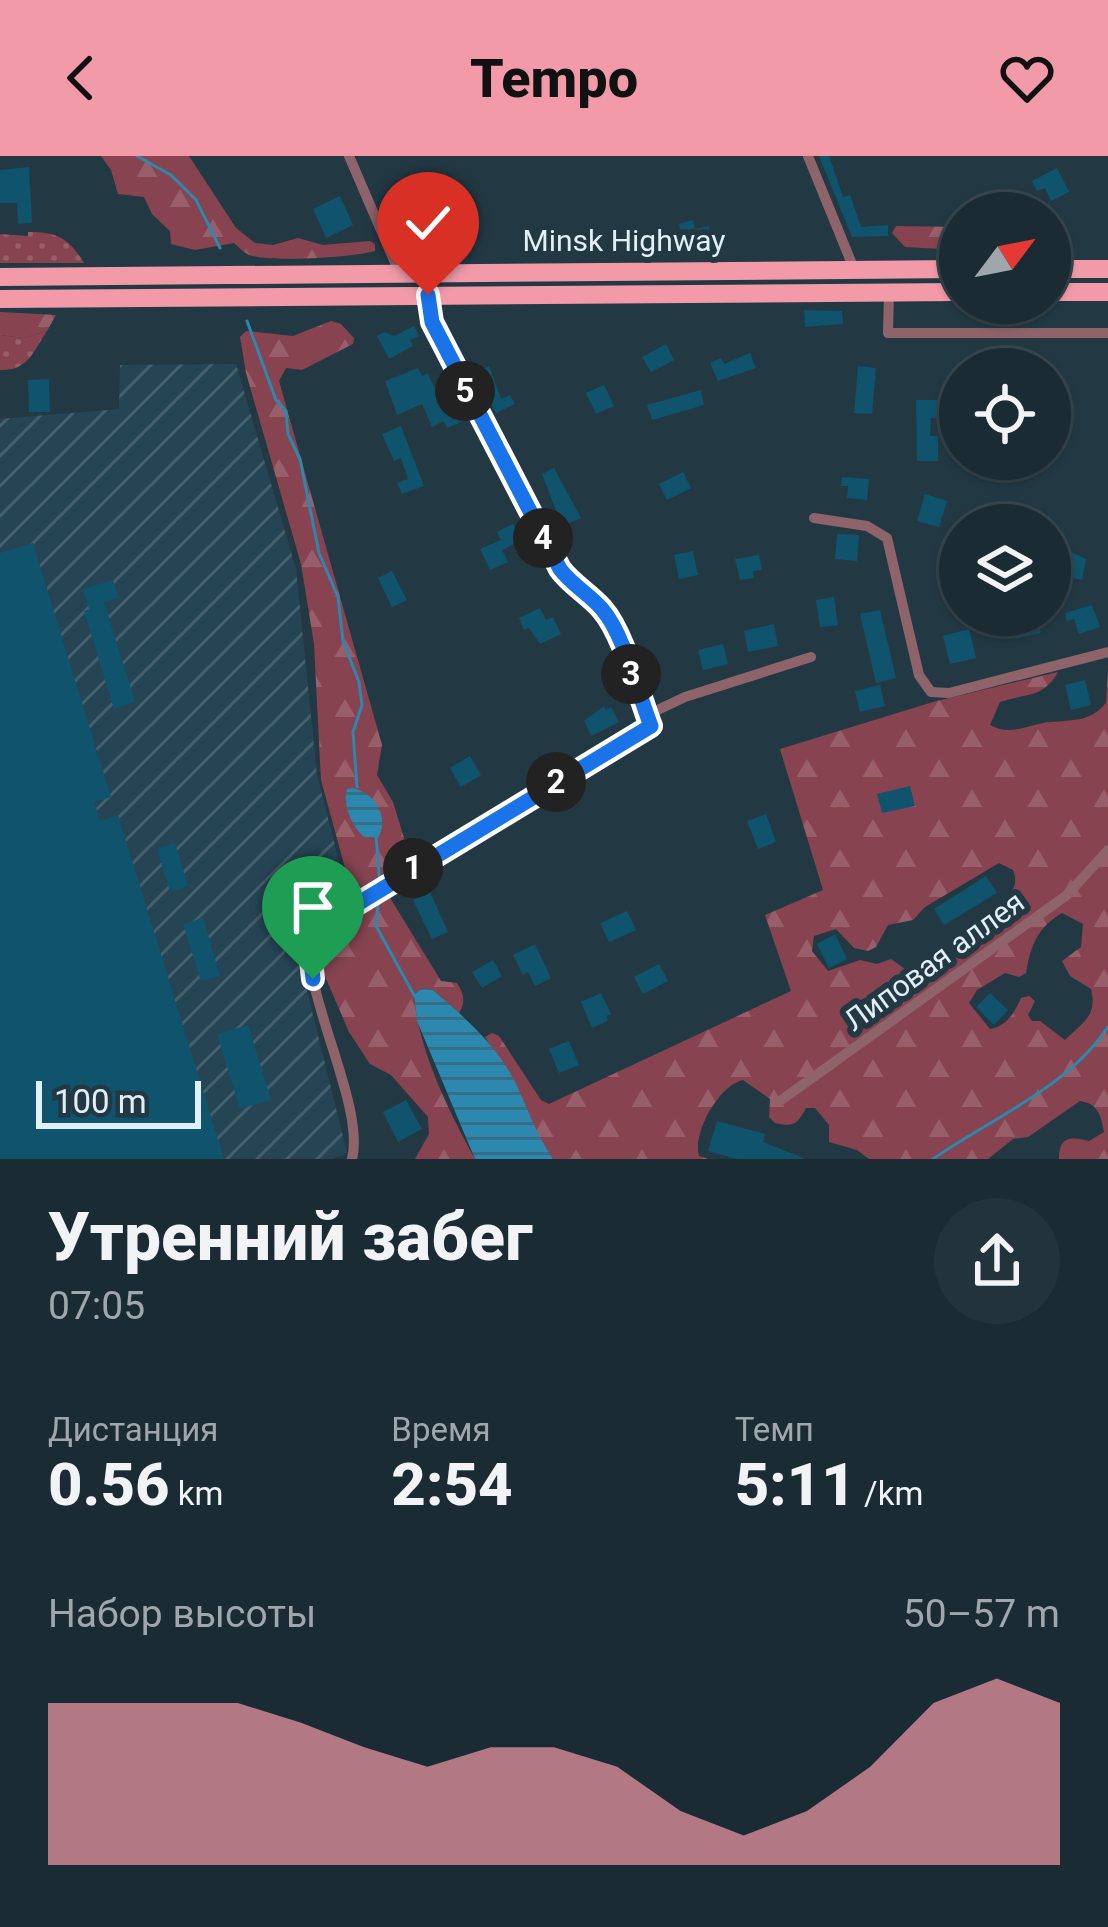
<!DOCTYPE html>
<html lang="ru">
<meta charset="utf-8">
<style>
body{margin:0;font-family:Roboto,sans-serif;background:#23333b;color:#f1f3f6;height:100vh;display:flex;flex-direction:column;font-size:45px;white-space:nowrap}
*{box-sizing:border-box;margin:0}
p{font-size:39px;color:#9fa7ac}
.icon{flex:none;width:66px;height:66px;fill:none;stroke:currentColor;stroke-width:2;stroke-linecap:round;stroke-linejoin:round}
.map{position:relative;height:1003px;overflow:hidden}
.side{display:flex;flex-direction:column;background:#1a2b33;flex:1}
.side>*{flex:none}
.needle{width:78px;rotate:58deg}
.fabs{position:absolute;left:939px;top:36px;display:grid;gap:24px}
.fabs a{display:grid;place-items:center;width:132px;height:132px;border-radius:50%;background:#1a2b33;box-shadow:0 3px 9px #0004,0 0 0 3px #38474e;font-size:60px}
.scale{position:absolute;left:36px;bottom:30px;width:165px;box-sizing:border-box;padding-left:12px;border:6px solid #e1eff6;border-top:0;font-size:33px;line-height:42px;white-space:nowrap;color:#e1eff6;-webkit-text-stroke:9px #223944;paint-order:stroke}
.pin{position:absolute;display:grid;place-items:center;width:102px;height:102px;color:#fff;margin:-123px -51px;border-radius:50% 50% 50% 0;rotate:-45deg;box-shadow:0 0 12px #0007}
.pin .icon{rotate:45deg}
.km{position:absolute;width:60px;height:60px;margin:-30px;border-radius:50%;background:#222;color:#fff;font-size:33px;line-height:60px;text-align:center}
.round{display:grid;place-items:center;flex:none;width:126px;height:126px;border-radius:63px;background:#23333b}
.head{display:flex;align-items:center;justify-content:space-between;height:204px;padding:0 48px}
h1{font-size:66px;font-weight:800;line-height:90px}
.stats{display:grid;grid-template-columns:repeat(3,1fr);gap:18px;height:204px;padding:12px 48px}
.stats div{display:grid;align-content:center}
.stats b{font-size:60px;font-weight:800}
.stats small{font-size:33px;font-weight:400}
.stats p{font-size:33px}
.chart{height:336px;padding:24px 48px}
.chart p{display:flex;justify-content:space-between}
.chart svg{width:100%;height:216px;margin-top:12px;fill:#f39aa8;opacity:.7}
header{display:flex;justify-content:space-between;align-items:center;height:156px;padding:0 48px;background:#f39aa8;color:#111;font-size:54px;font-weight:800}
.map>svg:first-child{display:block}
</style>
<header><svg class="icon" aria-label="back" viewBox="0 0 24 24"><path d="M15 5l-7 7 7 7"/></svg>Tempo<svg class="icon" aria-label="heart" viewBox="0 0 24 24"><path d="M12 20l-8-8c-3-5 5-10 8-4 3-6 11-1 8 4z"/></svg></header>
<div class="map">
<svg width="1108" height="1003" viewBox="0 0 1108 1003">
<defs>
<pattern id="industrial-furrows" width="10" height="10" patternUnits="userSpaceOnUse" patternTransform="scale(3)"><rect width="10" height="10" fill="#264554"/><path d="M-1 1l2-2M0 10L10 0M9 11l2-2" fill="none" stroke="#45606d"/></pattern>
<pattern id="grass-dots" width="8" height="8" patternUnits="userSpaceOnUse" patternTransform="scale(3)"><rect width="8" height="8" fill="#874350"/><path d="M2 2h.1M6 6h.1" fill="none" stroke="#985e6a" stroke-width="1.8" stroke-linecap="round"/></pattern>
<pattern id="forest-firs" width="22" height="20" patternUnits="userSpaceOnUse" patternTransform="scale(3)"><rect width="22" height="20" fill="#874350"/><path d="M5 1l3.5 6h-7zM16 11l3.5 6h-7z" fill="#985e6a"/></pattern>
<pattern id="water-rules" width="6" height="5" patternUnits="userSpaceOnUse" patternTransform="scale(3)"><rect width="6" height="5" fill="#2c88ae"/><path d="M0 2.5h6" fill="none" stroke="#366e86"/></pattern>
</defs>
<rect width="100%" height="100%" fill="#223944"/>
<!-- industrial -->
<path fill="url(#industrial-furrows)" d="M236 208 296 413 317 619 345 729 294 782 347 997 332 1003H0V263L119 253 120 209Z"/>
<!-- grass -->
<path fill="url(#grass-dots)" d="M28 76C57 76 69 82 84 107H0V78L28 80Z
M47 175C33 196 28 215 0 214V179L24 182Z"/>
<!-- forest -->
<path fill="url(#forest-firs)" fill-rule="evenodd" d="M101 0H189L236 72 255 87 273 89 298 82 323 89 370 85 375 88V95C353 101 272 107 249 99 243 96 239 91 234 87L195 94 171 88 170 75 152 58 144 41 118 38 111 14Z
M896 70 960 71V94L905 91 892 77Z
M0 156 56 159 47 175 24 182 0 179Z
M331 165 341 168 354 182 353 188 302 214 286 212 279 225 382 589 377 619 393 646 404 682 416 699 358 733 348 723 321 624 314 488 301 408 246 217 240 181 246 175 293 180Z
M1108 513V1003H1059C1059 981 1070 980 1089 985L1104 976C1101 960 1099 948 1080 945L1028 981 1013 983 988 1003H869L857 994 829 986V969L815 952H806C797 969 793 971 775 967L769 961 770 943 743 924C719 929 692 977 699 1000L708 1003H553L530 969 514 926 485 881 492 877 499 880 541 944 549 948 791 835 765 759 823 734 780 593 933 546 1058 516C1043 543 1025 537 1000 546L990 569C1011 581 1028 568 1050 566 1073 564 1090 566 1106 547ZM999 707 1013 714C1022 737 1001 742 990 758L992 772C973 791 953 807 925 802L905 813 891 803 877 808 860 804 828 815 812 795 814 780 836 773 854 792 868 795 876 791 888 769 913 764 925 751ZM1062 757 1083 768 1081 791 1062 805 1070 820 1091 833C1098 860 1082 867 1065 884L1040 865H1032L1028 859 1035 845 1029 840 1021 842C1015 856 1006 871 990 873L969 847 977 834 1005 817 1019 821 1026 817C1031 789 1037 772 1062 757Z
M389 740 441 825 457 827C464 838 466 846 459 857L433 834 422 832 414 839C418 893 449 956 475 1003H415L429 978 428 961 391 919 370 908 349 876 321 811 325 788 339 771Z"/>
<!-- water -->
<path fill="url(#water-rules)" d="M352 632C375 636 390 662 378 682L364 681C352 671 342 648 347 633Z
M422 832 433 834C464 861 496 888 515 926 529 955 534 974 553 1003H475L417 865 414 839Z"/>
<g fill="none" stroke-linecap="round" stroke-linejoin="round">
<!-- stream -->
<path stroke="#2c88ae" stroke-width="3" d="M137 0 171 19 196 44 220 92
M247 165 276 244 286 255 288 278 300 303 319 397 338 441 343 485 359 526 362 549 353 576 357 631
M376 679 380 729
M379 739 376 770 414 839
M933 1003C992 962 1067 932 1108 871"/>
</g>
<!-- building -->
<path fill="#10536d" d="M819 0H829L843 41 850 39 861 71 888 69V80L852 81Z
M29 11 32 67 18 68 17 47H0V14Z
M1057 12 1069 36 1051 45 1045 32 1037 35 1032 25Z
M340 40 353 69 326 82 313 53Z
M693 64 695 73 709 70 712 86 684 87 679 68Z
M445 69 456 75 457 89 420 90 416 86V76L428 70Z
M804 154 842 155 843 168 805 171Z
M414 170 419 180 410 184 413 190 389 203 377 180 385 176 394 180Z
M666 188 674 204 651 216 642 201Z
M750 197 756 212 718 225 710 207 721 202 724 208Z
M489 210 501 243 510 239 515 248 496 257 475 217Z
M858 210 876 212 872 258 854 257Z
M418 212 422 220 427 217 443 247 453 243 463 265 447 272 444 265 432 271 422 248 397 259 385 225Z
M49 223 50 256H29L28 224Z
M604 229 614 250 596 258 586 237Z
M701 234 704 249 652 264 647 249Z
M916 244H943V263L931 262 930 280H938V305H917Z
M401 270 424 330 402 338 397 327 408 323 401 302 394 305 382 278Z
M554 312 581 362 562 370 542 318Z
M683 316 691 332 667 344 659 328Z
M842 321 869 323 867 344 847 342 848 330H841Z
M925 338 947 345 939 371 917 365Z
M513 368 522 384 502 394 508 406 490 414 480 393 501 384 497 376Z
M837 378 859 379 857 405 835 403Z
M33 387 111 641 94 646 100 665 118 659 224 1003H0V397Z
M1066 394 1086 403 1082 424 1054 418 1058 397 1066 398Z
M693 395 698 419 679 423 674 399Z
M759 399 762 414 753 415 754 422 740 424 735 403Z
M392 415 407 444 392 451 378 422Z
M113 424 119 442 104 446 135 546 114 553 84 455 89 453 83 433Z
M834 441 838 469 820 471 816 444Z
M1092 449 1100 471 1079 478 1074 463 1067 465 1065 457Z
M540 452 546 464 553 461 561 478 540 488 529 472 524 474 519 462Z
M880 454 896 522 876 527 860 458Z
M1010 459H1036L1041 477 1016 483Z
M774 468 778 490 748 496 744 475Z
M969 473 976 502 950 508 943 480Z
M723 488 728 508 703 514 698 494Z
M1085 524 1091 549 1071 554 1065 529Z
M880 529 885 550 860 556 855 535Z
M604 550 606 554 611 551 619 566 591 580 584 565Z
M470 600 481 619 461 631 450 612Z
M910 630 915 650 882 657 877 638Z
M766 658 776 686 758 693 747 665Z
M175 687 188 730 170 736 157 693Z
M986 720 997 737 944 769 934 753Z
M430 736 448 776 432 783 413 744Z
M627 755 636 774 609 786 600 767Z
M203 762 220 820 201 825 183 768Z
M835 778 847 803 829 812 817 788Z
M535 788 551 822 535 830 528 816 523 819 513 799Z
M493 804 502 820 482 832 472 816Z
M659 808 668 825 643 838 634 821Z
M601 837 611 858 606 860 608 865 592 872 581 846Z
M990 837 1008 854 994 869 976 851Z
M248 869 271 944 240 953 217 878Z
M569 885 579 909 559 917 549 893Z
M406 944 422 973 398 986 383 956Z
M717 965 765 978 763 986 806 1003H737L708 995Z"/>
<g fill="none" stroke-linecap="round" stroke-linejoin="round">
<!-- minor -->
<path stroke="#8f636a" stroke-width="10" d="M349 0 399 116
M808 0 854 113
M889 137 888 177H1108
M814 362 867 370 887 382 919 519 931 536 949 537 1108 496
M647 559 685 541 811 501
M780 945 1067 739 1108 694
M352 1003C365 951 307 848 309 786L321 770 344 753 651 570C639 538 624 477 602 453 590 438 572 429 560 413L432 166 427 139"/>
<!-- trunk -->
<path stroke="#f29aa8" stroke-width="18" d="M1050 113H1108
M0 121 960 113
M1050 136H1108
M0 143 960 136"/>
</g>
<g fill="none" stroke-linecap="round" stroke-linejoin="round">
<!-- route casing -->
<g stroke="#fff" stroke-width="24">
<path id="route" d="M313 823 309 786 321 770 651 570C638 537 624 478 602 453 589 438 572 429 560 413L432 166 428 139"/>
</g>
<!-- route -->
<use href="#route" stroke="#1a73e8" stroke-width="15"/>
</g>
<g text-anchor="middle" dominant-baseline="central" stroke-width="12" stroke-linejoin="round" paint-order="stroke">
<!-- street labels -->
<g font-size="30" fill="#e1eff6" stroke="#223944">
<text x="624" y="84">Minsk Highway</text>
<text transform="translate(934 805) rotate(-36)">Липовая аллея</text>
</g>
</g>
</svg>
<div class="fabs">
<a><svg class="needle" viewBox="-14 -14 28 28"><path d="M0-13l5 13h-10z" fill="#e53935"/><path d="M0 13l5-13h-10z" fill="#9fa7ac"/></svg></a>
<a><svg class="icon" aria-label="locate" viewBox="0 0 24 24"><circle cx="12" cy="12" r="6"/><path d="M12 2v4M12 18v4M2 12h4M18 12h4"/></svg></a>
<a><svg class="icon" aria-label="layers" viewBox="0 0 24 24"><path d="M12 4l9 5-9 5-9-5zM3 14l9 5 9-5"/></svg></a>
</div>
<div class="scale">100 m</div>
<div class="pin" style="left:313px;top:823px;background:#1e9e55"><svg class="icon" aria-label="arrive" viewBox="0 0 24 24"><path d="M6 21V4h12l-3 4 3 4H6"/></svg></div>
<div class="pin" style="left:428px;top:139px;background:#d93025"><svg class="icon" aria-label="check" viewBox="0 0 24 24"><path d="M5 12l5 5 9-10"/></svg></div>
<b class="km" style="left:413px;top:712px">1</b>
<b class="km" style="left:556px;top:626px">2</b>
<b class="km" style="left:631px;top:518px">3</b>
<b class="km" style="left:543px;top:382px">4</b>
<b class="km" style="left:465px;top:235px">5</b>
</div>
<section class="side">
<div class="head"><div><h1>Утренний забег</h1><p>07:05</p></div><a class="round"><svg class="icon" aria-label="share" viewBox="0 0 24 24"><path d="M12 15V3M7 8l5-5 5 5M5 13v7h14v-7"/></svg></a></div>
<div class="stats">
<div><p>Дистанция</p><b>0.56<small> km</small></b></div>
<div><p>Время</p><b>2:54</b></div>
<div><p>Темп</p><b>5:11<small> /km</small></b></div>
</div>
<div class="chart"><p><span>Набор высоты</span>50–57 m</p>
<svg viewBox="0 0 160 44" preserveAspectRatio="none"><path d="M0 44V11L10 11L20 11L30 11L40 15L50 20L60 24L70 20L80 20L90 24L100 33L110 38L120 33L130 24L140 11L150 6L160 11V44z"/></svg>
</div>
</section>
